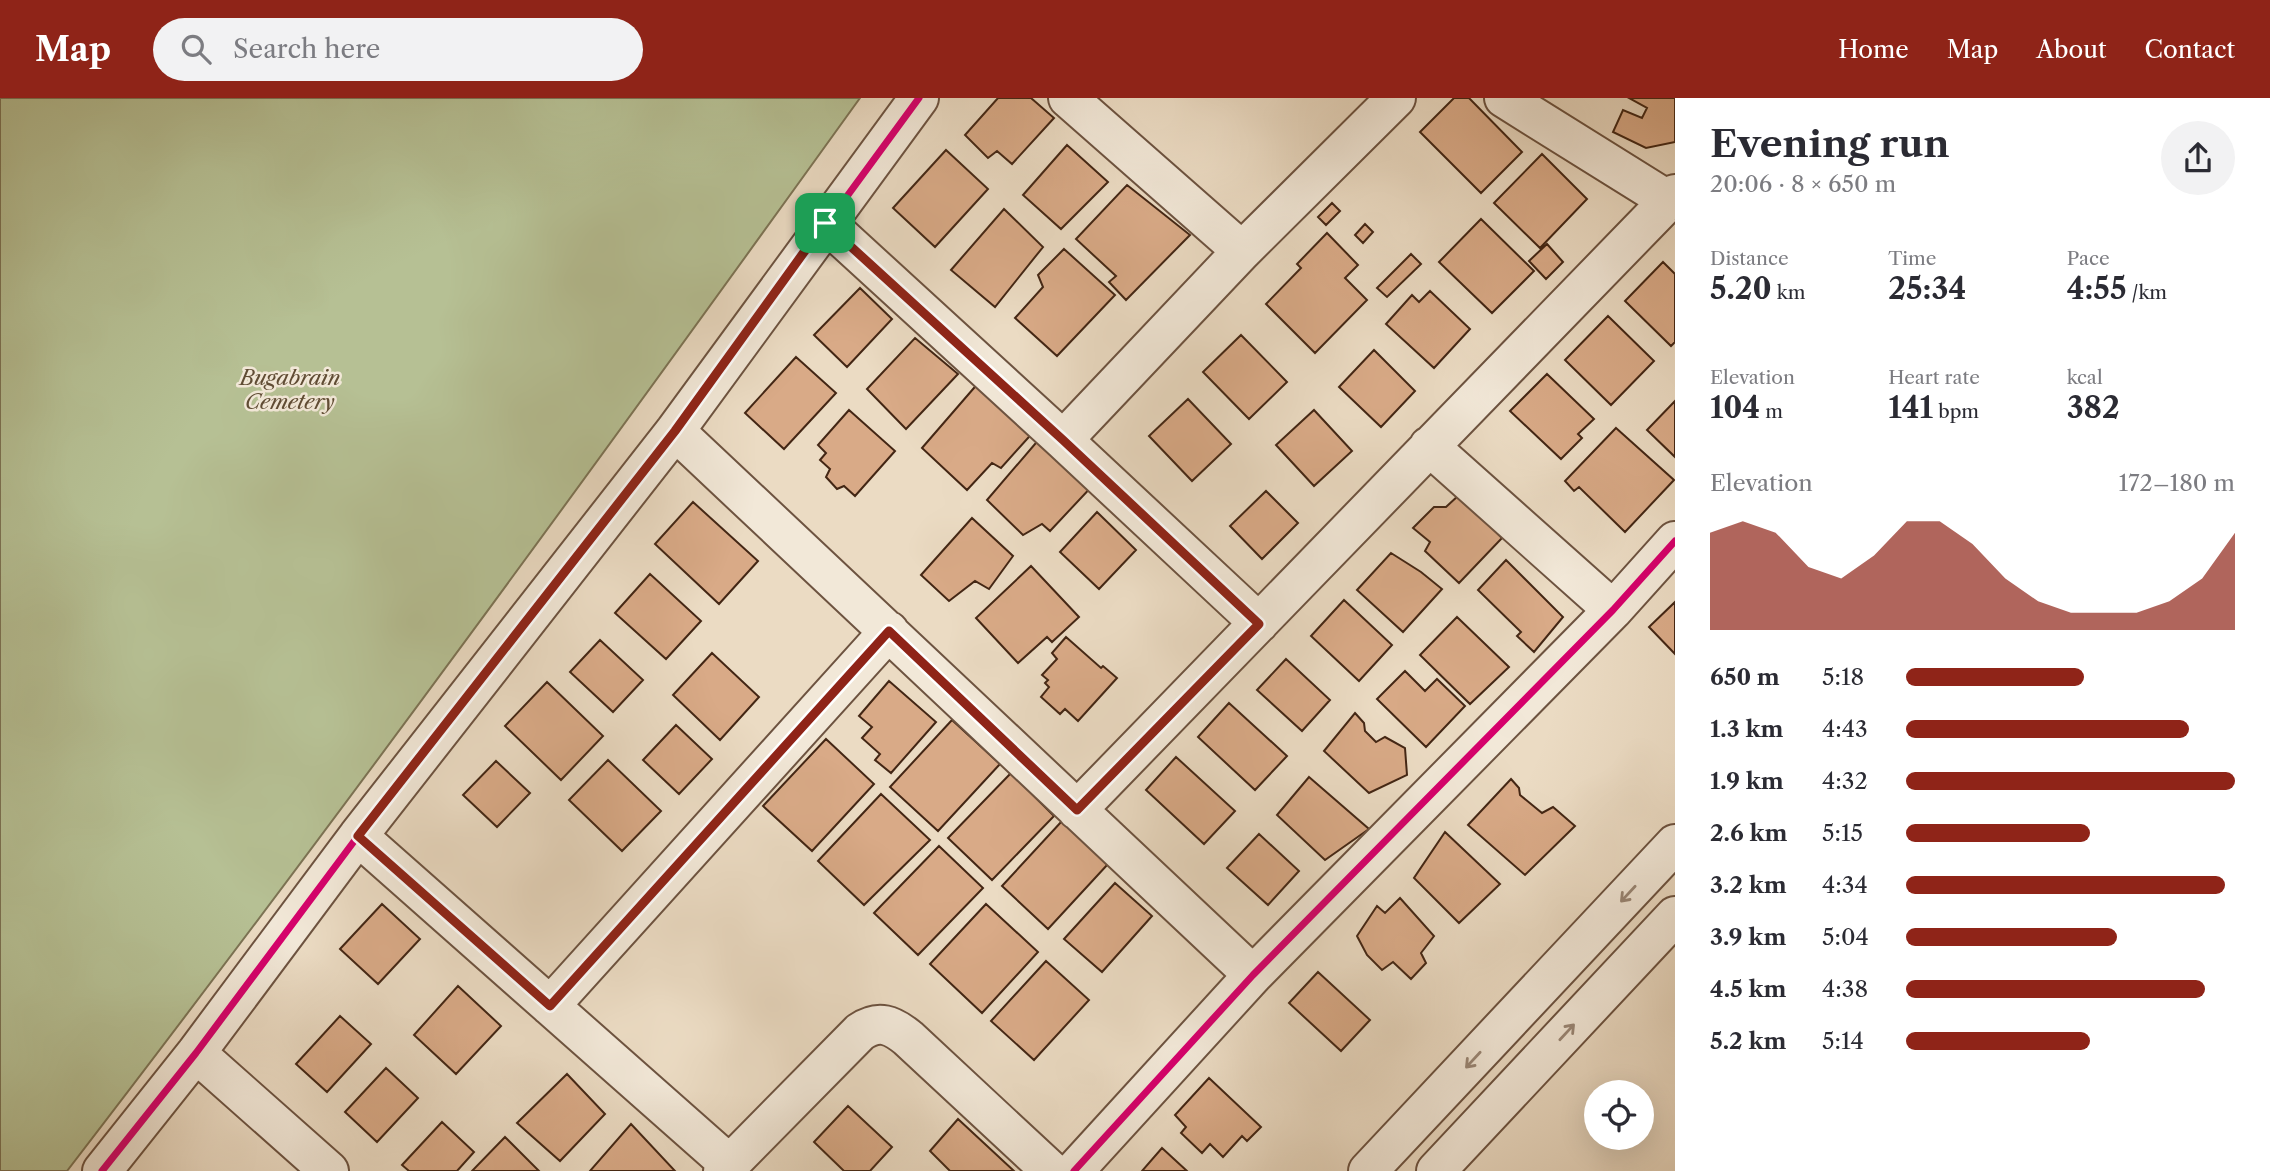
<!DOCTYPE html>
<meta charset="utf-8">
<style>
body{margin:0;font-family:"Libre Caslon Text",serif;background:#f2f2f3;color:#2b2b33;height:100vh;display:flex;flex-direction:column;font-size:26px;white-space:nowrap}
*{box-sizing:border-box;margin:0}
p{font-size:23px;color:#7c7c81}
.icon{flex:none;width:38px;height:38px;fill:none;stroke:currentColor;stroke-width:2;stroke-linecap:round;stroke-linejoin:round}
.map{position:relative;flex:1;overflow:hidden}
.details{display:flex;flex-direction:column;background:#fff;width:595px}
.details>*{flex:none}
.buttons{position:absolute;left:1584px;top:982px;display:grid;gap:14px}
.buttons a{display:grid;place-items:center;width:70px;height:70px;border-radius:50%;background:#fff;box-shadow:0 7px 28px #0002;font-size:35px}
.pin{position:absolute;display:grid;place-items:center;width:60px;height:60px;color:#fff;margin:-30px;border-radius:14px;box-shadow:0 4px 10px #0006}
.round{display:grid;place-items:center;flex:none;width:74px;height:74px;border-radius:37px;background:#f2f2f3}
.headline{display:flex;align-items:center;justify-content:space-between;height:119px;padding:0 35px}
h1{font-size:38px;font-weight:800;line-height:52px}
.figures{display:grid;grid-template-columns:repeat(3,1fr);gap:10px;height:119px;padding:7px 35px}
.figures div{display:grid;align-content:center}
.figures b{font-size:30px;font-weight:800}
.figures small{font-size:19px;font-weight:400}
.figures p{font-size:19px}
.chart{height:196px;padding:14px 35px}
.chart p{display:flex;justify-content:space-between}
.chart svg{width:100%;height:126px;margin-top:7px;fill:#8f2418;opacity:.7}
ul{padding:0 35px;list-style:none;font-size:23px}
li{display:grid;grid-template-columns:112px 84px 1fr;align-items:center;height:52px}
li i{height:18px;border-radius:9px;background:#8f2418}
header{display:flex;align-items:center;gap:42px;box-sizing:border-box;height:98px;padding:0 35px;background:#8f2418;color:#fff}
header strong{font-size:33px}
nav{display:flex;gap:38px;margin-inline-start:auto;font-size:24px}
.search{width:490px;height:63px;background:#f2f2f3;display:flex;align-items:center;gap:18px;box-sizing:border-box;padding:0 24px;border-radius:38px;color:#7c7c81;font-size:26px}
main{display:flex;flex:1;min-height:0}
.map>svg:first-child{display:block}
</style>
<header>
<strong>Map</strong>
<div class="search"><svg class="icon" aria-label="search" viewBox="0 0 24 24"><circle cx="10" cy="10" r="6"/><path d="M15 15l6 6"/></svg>Search here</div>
<nav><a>Home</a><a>Map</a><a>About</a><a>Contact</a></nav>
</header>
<main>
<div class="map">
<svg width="1675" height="1073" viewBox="0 0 1675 1073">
<rect width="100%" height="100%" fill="#ebdbc3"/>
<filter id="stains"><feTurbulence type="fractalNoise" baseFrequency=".00286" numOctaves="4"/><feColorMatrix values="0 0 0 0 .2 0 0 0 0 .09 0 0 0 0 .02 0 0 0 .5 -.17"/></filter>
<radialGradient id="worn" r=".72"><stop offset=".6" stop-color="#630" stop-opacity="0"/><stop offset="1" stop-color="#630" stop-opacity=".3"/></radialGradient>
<!-- green -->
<path fill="#b6c094" stroke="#7c7354" stroke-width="2" d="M0 0H860C600 361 338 721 67 1073H0Z"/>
<!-- building -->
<path fill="#d9aa87" stroke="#432614" stroke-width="2" d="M998 0H1031L1054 20 1012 66 997 53 988 60 965 37Z
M1454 0H1469L1522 54 1481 95 1420 34Z
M1629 0H1675V44L1646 50 1613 34 1623 12 1642 20 1647 10Z
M1067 47 1108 84 1061 131 1023 97Z
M946 52 988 91 935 149 893 110Z
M1542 56 1587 101 1540 150 1494 105Z
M1127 87 1190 137 1126 202 1109 184 1116 178 1076 141Z
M1332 105 1340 113 1326 127 1318 119Z
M1004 111 1043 149 995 209 951 172Z
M1481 121 1534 173 1492 215 1439 164Z
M1365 126 1373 134 1363 145 1355 137Z
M1327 135 1358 167 1345 180 1367 202 1315 255 1266 206 1301 170 1297 166Z
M1547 146 1563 164 1546 181 1529 163Z
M1064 151 1115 197 1057 258 1015 220 1043 189 1038 177Z
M1411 156 1421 166 1387 199 1377 190Z
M1663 164 1675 176V244L1671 248 1625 203Z
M860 190 892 221 847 269 814 237Z
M1430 193 1470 231 1434 270 1386 226 1412 197 1419 204Z
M1608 218 1654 263 1611 307 1565 262Z
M1241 237 1287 284 1249 321 1203 274Z
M915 240 958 276 906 331 867 291Z
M1374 252 1415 293 1381 329 1339 289Z
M796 259 836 295 784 351 745 315Z
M1547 276 1594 321 1578 336 1582 340 1561 361 1510 313Z
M980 283 1037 330 1001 370 992 365 967 392 922 350Z
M1188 301 1231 346 1192 383 1149 338Z
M1675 303V359L1647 332Z
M849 312 895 353 855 398 844 388 837 391 826 379 830 371 820 362 826 355 818 347Z
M1314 312 1352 353 1314 388 1276 347Z
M1616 330 1674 382 1625 434 1579 389 1574 393 1565 383Z
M1041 339 1095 385 1050 433 1042 426 1023 437 987 402Z
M1266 393 1298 425 1262 461 1230 428Z
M1459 397 1502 440 1459 485 1425 453 1430 444 1413 430 1434 409H1446Z
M693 404 758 463 719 506 655 446Z
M1097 414 1136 452 1099 491 1060 454Z
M972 420 1013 458 989 491 975 483 949 503 921 477Z
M1391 455 1421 474 1442 491 1403 534 1357 492Z
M1506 462 1563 519 1534 554 1517 538 1521 534 1478 492Z
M1031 468 1079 519 1052 544 1047 539 1018 565 976 520Z
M650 476 701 523 666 561 615 515Z
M1344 502 1392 547 1359 583 1311 538Z
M1675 504V556L1649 529Z
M1457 519 1509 569 1470 606 1420 557Z
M1066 539 1101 570 1103 568 1117 580 1078 623 1065 611 1060 616 1041 599 1049 589 1045 585 1048 582 1042 577 1057 561 1052 555Z
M600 542 643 582 613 614 570 574Z
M712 555 759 599 720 642 673 597Z
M1286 561 1330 602 1302 633 1257 592Z
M1405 573 1425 593 1437 581 1465 608 1426 649 1377 601Z
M889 583 936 624 891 675 875 662 880 656 862 640 872 629 859 618Z
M547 584 603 638 561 682 505 628Z
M1229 605 1287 658 1255 692 1198 639Z
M1355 615 1364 625 1365 633 1376 644 1385 639 1405 650 1407 677 1369 695 1324 653Z
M952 622 1000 666 938 733 890 689Z
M676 627 712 661 679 696 643 662Z
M826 641 874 686 812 753 763 708Z
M1176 659 1235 713 1204 746 1146 692Z
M608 662 661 713 622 753 569 702Z
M496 663 530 695 497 729 463 697Z
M1011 675 1054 718 992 782 948 740Z
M1309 679 1369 731 1325 762 1277 717Z
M1511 681 1519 690 1520 697 1542 715 1553 709 1575 728 1525 777 1468 727Z
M881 696 930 742 864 807 818 763Z
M1062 723 1108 766 1048 831 1002 788Z
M1445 734 1500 786 1459 825 1414 780Z
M1259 736 1299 773 1268 807 1227 770Z
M939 748 983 790 918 857 874 815Z
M1115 785 1152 818 1102 874 1064 841Z
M1400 800 1434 838 1421 855 1426 865 1411 881 1393 864 1382 872 1367 857 1357 838 1377 808 1385 815Z
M382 806 420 841 378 886 340 851Z
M986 806 1038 854 982 915 930 866Z
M1046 863 1089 902 1034 962 991 923Z
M1318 874 1370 922 1341 953 1289 905Z
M458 888 501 928 456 976 414 937Z
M340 918 371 946 327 994 296 966Z
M386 970 418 1000 377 1044 345 1014Z
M567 976 605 1016 560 1063 517 1025Z
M1209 980 1261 1029 1247 1043 1242 1038 1223 1059 1210 1046 1202 1055 1181 1035 1186 1029 1175 1017Z
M848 1008 892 1049 870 1073H844L814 1044Z
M958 1021 1014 1073H950L930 1053Z
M442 1024 474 1054 457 1073H409L402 1067Z
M631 1026 675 1073H590Z
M505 1039 539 1073H472Z
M1162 1050 1187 1073H1142Z"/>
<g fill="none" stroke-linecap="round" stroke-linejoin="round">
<!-- minor casing -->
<g stroke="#6d5340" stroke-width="42">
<path id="minor" d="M1068 0 1242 153
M1504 0 1669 103
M826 125 1063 342 1259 525
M675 333 1253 877
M1063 342 1242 153 1396 0
M1429 348 1613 512
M1077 712 1675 96
M358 738 729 1066
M550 908 889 533
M196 955 329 1073
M102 1073 196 955 358 738 675 333 919 0
M723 1073 860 934C879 921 892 927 908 940L1051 1073
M1074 1073 1253 877 1613 512 1675 443
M1368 1073 1675 746
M1436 1073 1675 818"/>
</g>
<!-- minor -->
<use href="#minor" stroke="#f2e8d8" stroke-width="38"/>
<!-- cycleway casing -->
<g stroke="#f2e8d8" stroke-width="11">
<path id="cycleway" d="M102 1073 196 955 358 738 675 333 919 0
M1074 1073 1253 877 1613 512 1675 443"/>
</g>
<!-- cycleway -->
<use href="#cycleway" stroke="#d6006c" stroke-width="7"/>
</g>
<!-- one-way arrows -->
<defs><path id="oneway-shaft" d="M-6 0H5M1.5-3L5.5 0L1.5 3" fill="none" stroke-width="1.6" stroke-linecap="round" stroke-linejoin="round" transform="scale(1.75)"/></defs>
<g stroke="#9a8776">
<use href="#oneway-shaft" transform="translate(1628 796) rotate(133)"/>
<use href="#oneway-shaft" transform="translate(1567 934) rotate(-47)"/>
<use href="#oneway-shaft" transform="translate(1473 962) rotate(133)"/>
</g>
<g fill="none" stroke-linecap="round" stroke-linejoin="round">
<!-- route casing -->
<g stroke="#fff" stroke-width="14">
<path id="route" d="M825 125 1063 342 1259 526 1077 712 889 533 550 908 358 738 675 333Z"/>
</g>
<!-- route -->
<use href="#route" stroke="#8f2418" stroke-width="9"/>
</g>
<g text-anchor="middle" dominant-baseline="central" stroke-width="5" stroke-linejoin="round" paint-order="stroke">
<!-- park labels -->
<g font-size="21" font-style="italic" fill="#604c34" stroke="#f2e8d8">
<text x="290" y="279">Bugabrain<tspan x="290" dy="24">Cemetery</tspan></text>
</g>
</g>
<rect width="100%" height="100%" filter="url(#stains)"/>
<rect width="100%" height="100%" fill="url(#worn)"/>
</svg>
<div class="buttons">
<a><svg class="icon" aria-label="locate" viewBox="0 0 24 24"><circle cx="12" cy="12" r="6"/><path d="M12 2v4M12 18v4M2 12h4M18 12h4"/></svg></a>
</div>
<div class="pin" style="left:825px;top:125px;background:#1e9e55"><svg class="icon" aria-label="arrive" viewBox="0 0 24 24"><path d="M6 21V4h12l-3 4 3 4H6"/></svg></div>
</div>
<section class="details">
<div class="headline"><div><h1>Evening run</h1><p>20:06 · 8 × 650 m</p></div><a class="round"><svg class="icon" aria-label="share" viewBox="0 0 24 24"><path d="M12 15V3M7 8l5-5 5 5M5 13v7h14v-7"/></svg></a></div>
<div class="figures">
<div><p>Distance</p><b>5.20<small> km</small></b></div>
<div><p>Time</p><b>25:34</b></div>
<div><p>Pace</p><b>4:55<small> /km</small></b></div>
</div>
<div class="figures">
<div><p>Elevation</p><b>104<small> m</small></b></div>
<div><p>Heart rate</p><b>141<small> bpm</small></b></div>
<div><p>kcal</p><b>382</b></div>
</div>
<div class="chart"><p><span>Elevation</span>172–180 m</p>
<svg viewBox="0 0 160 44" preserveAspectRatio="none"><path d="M0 44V10L10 6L20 10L30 22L40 26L50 18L60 6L70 6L80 14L90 26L100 34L110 38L120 38L130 38L140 34L150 26L160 10V44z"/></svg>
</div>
<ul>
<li><b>650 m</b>5:18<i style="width:54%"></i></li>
<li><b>1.3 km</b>4:43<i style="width:86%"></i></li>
<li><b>1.9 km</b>4:32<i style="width:100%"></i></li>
<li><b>2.6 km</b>5:15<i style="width:56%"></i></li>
<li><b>3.2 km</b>4:34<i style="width:97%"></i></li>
<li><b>3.9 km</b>5:04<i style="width:64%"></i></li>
<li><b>4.5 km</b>4:38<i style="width:91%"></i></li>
<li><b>5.2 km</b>5:14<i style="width:56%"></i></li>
</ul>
</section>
</main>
